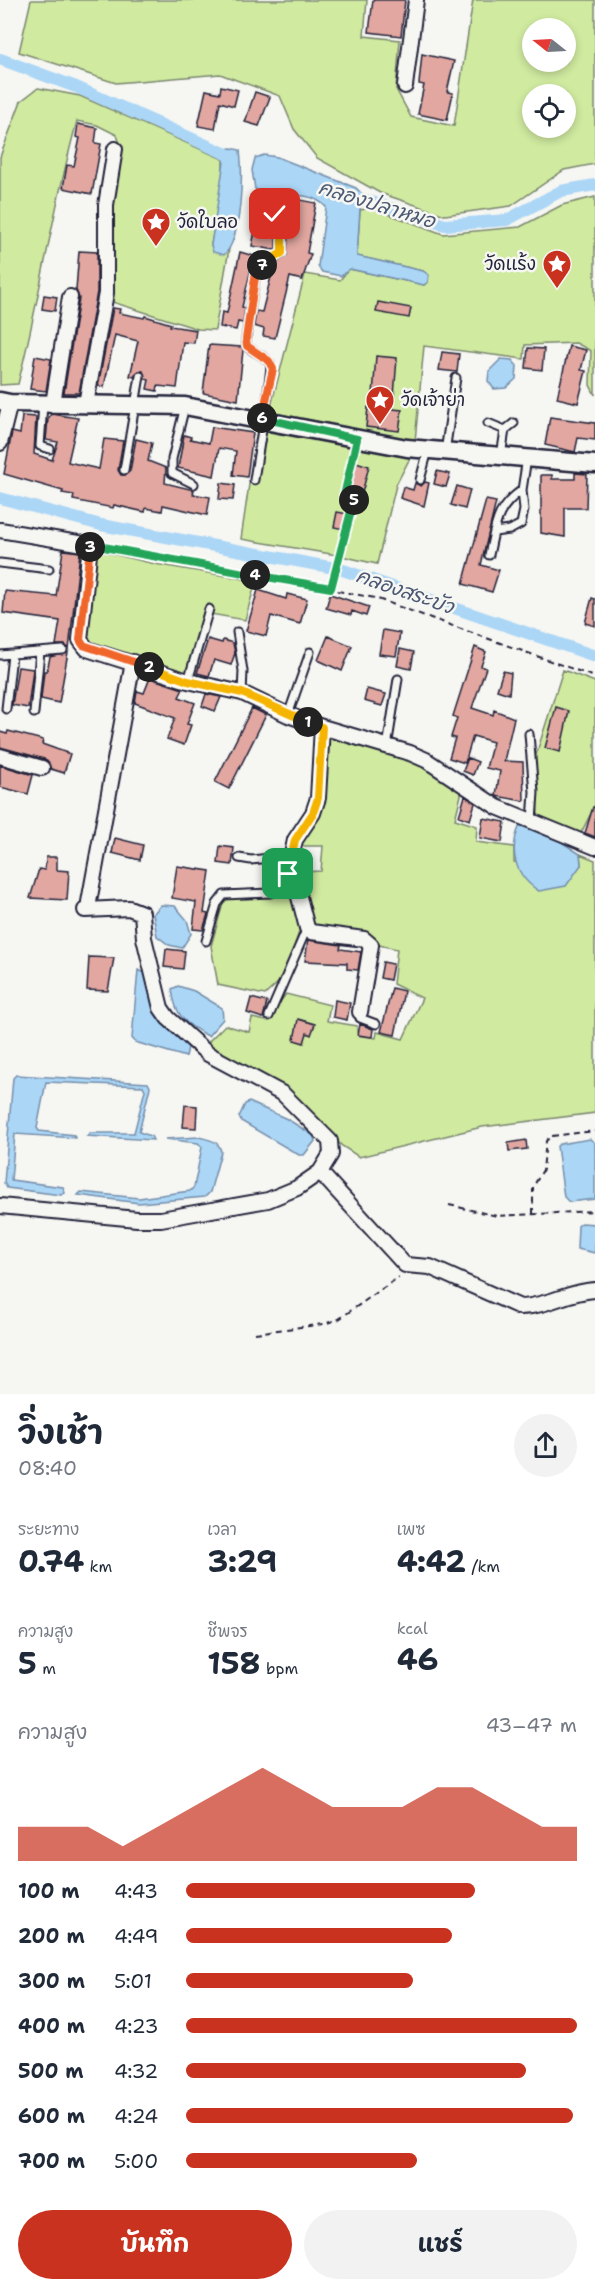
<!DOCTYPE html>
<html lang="th">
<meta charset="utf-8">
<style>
body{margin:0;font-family:"Shantell Sans","Playpen Sans Thai",sans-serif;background:#f2f2f3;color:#1f2937;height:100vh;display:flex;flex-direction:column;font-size:22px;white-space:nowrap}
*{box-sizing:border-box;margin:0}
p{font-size:20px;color:#747a83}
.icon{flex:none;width:33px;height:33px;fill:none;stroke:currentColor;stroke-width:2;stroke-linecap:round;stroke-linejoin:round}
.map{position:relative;height:1394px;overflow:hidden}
.side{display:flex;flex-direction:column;background:#fff;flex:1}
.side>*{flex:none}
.needle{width:39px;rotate:288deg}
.controls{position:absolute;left:522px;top:18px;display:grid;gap:12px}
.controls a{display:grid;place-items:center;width:54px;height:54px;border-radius:50%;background:#fff;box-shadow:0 3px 9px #0003;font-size:30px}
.pin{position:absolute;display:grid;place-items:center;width:51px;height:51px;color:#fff;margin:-26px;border-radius:12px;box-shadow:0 3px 9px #0006}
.km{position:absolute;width:30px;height:30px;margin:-15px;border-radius:50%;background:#222;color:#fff;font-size:16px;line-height:30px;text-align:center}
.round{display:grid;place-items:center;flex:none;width:63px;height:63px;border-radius:32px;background:#f2f2f3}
.summary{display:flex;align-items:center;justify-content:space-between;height:102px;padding:0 18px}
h1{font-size:33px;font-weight:700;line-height:45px}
.metrics{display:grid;grid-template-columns:repeat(3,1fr);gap:9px;height:102px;padding:6px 18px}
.metrics div{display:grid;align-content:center}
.metrics b{font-size:30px;font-weight:700}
.metrics small{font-size:16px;font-weight:400}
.metrics p{font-size:16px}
.chart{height:168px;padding:12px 18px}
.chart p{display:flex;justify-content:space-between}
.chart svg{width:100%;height:108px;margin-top:6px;fill:#c8321e;opacity:.7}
.cta{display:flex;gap:12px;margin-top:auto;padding:12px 18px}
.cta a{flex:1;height:69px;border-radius:36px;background:#c8321e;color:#fff;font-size:24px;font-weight:700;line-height:69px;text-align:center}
.cta a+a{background:#f2f2f3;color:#1f2937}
ul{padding:0 18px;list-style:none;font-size:20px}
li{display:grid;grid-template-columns:96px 72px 1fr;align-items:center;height:45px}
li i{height:15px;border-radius:8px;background:#c8321e}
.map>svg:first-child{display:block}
</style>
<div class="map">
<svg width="595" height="1394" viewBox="0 0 595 1394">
<rect width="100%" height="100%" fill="#f6f6f2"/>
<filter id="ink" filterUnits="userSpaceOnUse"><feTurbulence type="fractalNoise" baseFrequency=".0167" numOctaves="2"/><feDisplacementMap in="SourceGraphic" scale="12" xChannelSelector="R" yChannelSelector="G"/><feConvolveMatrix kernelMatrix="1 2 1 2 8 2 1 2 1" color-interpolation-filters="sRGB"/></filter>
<g filter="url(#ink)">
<!-- green -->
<path fill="#d0eaa0" stroke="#79866e" stroke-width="1.5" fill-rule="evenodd" d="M31 0H367L364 36 400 40 396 89 411 117 454 126 473 0H595V164L564 170 511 206 445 215 380 193 317 158 294 129 280 96 220 74 116 83 19 52ZM532 28H566V62H532ZM532 94H566V128H532Z
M38 88 80 96 223 159V181L211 245 224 254 229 249 215 330 198 329 109 301 110 205 121 147 117 135 97 125 77 121C53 208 40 297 18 384L0 385V157L21 101Z
M595 197V395L590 385 591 351 576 343 525 345 524 359 424 346 415 441 275 413 271 406 305 274 340 280 349 269 424 285 428 282 423 271 357 256 360 210 372 208 443 234 520 227 562 205Z
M258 423 411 456 396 485 377 564 337 555 241 539Z
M96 550 155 564 256 581 245 620 205 613 187 673 91 643 85 636Z
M563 670 595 682V805L580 835 538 816 535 758Z
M326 733 409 757 462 791 455 819 477 826 476 842 514 847V862L581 865 580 854 595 860V1113L482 1127 359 1157 342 1146 283 1087 211 1051 209 1041 225 1025 249 1032 252 1018 266 1021 286 994 330 1005 327 1021 357 1026V1035L376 1038 377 1032 403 1039 422 998 393 984 397 949 379 945 368 934 318 929 310 923 302 872 321 871 323 846H301C304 823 312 829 319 814 327 797 327 752 326 733Z
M293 893 300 929 284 977 265 995 218 985 211 946 224 900 238 894Z"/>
<!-- water -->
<path fill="#abd6f6" stroke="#748eab" stroke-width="1.5" d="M231 148 240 150C243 174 242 239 224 255L213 252 211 245 226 149Z
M264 155 277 157 356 188 361 193 357 256 423 271 429 275 428 282 424 285 350 269 341 276 322 272 318 266 326 207C308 187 276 201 255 189L252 170 255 158Z
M501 359 512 360 517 366 516 379 506 388 494 389 488 381 489 371Z
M520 825 552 836 580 854 581 865 566 886 539 891C515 876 508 851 520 825Z
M161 905 175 906 187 920 191 934 182 948 169 945 157 936 153 914Z
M138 970 148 974C155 1016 158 1019 188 1047L186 1057 135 1042 132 1038Z
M178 986 194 991 222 1008 223 1019 208 1036C185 1024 175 1016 172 989Z
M16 1075 148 1083 150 1087 139 1132 151 1136 153 1140 87 1136 90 1133H134L145 1090 143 1086 46 1082 37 1128 39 1131 74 1135 75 1138 15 1134 11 1180 63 1187 65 1193 61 1195 7 1188 4 1183 13 1078Z
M249 1102 287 1119 313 1135 315 1141 304 1155H299L241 1121 239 1117 245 1104Z
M199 1137C209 1140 219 1140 221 1152L210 1192 205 1197 139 1203 78 1195 81 1192 139 1198 190 1191 194 1187 202 1147 198 1143 165 1139Z
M590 1139 595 1143V1199L569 1202 564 1197 557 1146 560 1144Z
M582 1223 595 1224V1253L577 1249 578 1226Z"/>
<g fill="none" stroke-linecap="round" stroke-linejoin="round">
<!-- canal -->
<path stroke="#abd6f6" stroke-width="12" d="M0 59 76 87 231 156
M346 194 445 225 507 220 561 191 595 185
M0 498 101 525 340 569 595 656"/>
</g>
<!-- building -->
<path fill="#e1a7a0" stroke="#22223b" stroke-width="1.5" d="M373 0H405L401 36 369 32Z
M422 54 454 61 447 92 453 93 447 120 418 114 424 85 419 84Z
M221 86 238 90 234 106 220 102 215 129 198 126 206 90 220 93Z
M255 92 270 97 259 126 245 122Z
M78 124 97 128 95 143 101 144 92 194 63 188 67 165 74 166 80 138 76 137Z
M295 199 316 203 307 253 311 254 302 280 290 277 275 338 263 336 264 329 254 326 256 311 262 312 274 265 287 255 288 232Z
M259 211 269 213 268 229 276 230V250L252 246Z
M79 251 97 252V292L79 393H64L79 298 76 290Z
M240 252 254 256 242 307 245 308 243 323 238 322 236 330 220 327 222 312 227 313Z
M44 295 57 297 55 311 42 309Z
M378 302 411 308 409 318 376 312Z
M113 308 120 309 119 313 144 318 145 316 171 324 170 326 196 330 194 343 183 342 177 388 158 386 157 391 147 389 149 380 145 379 143 371H139L134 377 130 376 138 341 115 335 104 387 98 386Z
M209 345 242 347 243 350 238 400 203 393Z
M569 346 586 350 581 370 586 371 578 403 557 398Z
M528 348 544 349 542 370 526 368Z
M442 352 459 354 457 372 439 370Z
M35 356 51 359 46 391 30 389Z
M376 356 397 358 393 409 402 410 399 431 366 427 368 407H372Z
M51 414 78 418 68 462 99 469 104 439 123 441 118 470 121 475H125L130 471 136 439 152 443 148 461 166 468 165 483 194 490 193 494 210 497 207 515 163 505 162 511 146 508 145 512 114 505 113 508 73 500 74 495 62 493 63 491 4 474 12 432 20 434 22 416 36 417 34 454 52 460 58 442 46 440 48 419Z
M550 417 595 423V440L578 438 575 452 545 445Z
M212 427 253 433 247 477 233 475 236 451 219 448 214 476 178 468 184 435 191 437 190 439 209 443Z
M356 462 369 466 362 493 348 489Z
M437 471 450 474 446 487 434 484Z
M575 473 587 474 586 508H565V537L541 533V475H552V479H575Z
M425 482 429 483 424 506 400 498 403 487 413 490 415 483 421 486Z
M221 483 235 485 233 500 219 499Z
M457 486 470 490 465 509 451 505Z
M486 500 496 502 481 565 499 570 492 592 463 584Z
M337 512 348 514 344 529 334 527Z
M63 550 80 552 69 649 65 645H56L60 621 3 613 5 591 56 596Z
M258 590 286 599 287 594 307 599 300 624 271 616 266 636 246 631Z
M330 594 369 607 366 616 352 611 351 615 326 608Z
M592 598 595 599V626L585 623Z
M383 630 400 633 396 656 379 654Z
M328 636 352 646 342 671 318 660Z
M208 639 222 643 223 640 233 643 235 653 231 665 214 660 209 676 197 673Z
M475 647 486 652 481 666 486 668 472 708 493 715 494 710 514 718 504 761 523 762 524 801 496 796 500 771 486 768 493 742 473 736 465 763 449 758 455 738 451 737 457 718 453 716Z
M400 649 414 652 411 669 397 666Z
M68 652 59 703 41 699 44 671H47L50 657Z
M18 667 33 669 28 708 12 705Z
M503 671 511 673 509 694 497 690Z
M150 678 183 689 179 697 195 703 187 724 191 725 184 745 167 739 175 718 135 703 137 691 144 693Z
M367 689 386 694 382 706 364 701Z
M206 694 221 697 215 711 202 706Z
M556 707 569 711 560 752 545 748Z
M252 708 266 715 229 789 215 782Z
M8 731 43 740 42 744 70 754 64 773 51 769 44 759 0 747V732L7 734Z
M468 758 478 762 473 775 463 771Z
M0 765 33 775 28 794 0 787Z
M465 796 475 803 470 820 459 816Z
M593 807H595V837L585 833Z
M483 818 505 822 502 842 480 838Z
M115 838 143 845 140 860 112 853Z
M220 846 234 848 232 865 218 863Z
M46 857H57V870L69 871 67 900 30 898 39 869 45 870Z
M177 866 210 871 204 913 208 914 203 930 193 929 196 902 172 898Z
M308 940 341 945 340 949 361 952 358 970 347 969V963L305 961Z
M166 949 185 951 183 969 164 967Z
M89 957 114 958 108 991 87 990Z
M383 962 393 964 390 980 380 978Z
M392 988 404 991 395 1035 381 1032Z
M251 998 267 1002 263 1018 247 1013Z
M335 1000 350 1003 347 1020 333 1017Z
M298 1019 315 1024 311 1035 307 1033 304 1043 294 1040Z
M360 1024 373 1029 372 1037 358 1035Z
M185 1105 197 1106 196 1128 183 1127Z
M526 1140 527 1149 509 1151 508 1143Z"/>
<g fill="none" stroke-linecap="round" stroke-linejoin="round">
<!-- service casing -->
<g stroke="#22223b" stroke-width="11">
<path id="service" d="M43 404 40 446 50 449
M185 406 172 459V473L194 484
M488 423 505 430
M445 452 456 378
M501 456 505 430 514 423
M124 470 140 376
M254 480C256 465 273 369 270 363 265 356 253 352 247 346L246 339 256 271 282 253V221L275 214
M420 480 428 450
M494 532 510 530 521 524 524 510 522 490 527 458
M489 555C496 525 495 509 522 490
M0 563 49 569
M237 632 243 671 242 693
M0 655 63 650
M188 681 209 609
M6 709 12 655
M34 713 40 652
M288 715 310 652
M529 734 534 792 532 821
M387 747 398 679
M239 858 251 860 290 856
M206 941 217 904 224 895 270 893 280 890 288 874
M360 1012V1018L376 1024
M269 1016 307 928"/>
</g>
<!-- minor casing -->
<g stroke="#22223b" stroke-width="18">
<path id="minor" d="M405 86 416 0
M53 404 70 297
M86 404 106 293V205L115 149
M0 443 10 403
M0 530 90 545 80 640 87 649 188 681 242 693 288 715 322 727 410 753 426 760 497 807 595 847
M322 727 318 798 313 813 295 840 288 874 297 889 307 928 311 932 364 939 371 945 360 1012
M0 756 42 768
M89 902 133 662
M85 910 129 908 142 913 144 938 161 1008 168 1018 208 1054 283 1094 330 1141 331 1154 320 1172
M0 1206 137 1219H161L268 1200 297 1188 320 1172 405 1265 430 1267 520 1307C546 1307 569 1291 595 1290"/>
</g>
<!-- tertiary casing -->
<g stroke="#22223b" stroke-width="21">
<path id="tertiary" d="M0 401 10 403 185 406 407 448 595 464"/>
</g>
<!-- path -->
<path stroke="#22223b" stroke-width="2" stroke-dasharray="6 4.5" stroke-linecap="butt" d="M100 546 375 598 595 677
M331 588 354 498 344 496 355 451
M449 1205 497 1216 595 1211
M533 1214V1187L543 1170 546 1141 551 1136 595 1131
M255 1333 324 1324 339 1319 399 1277"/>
<!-- service -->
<use href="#service" stroke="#f6f6f2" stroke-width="7"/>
<!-- minor -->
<use href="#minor" stroke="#f6f6f2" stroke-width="14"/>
<!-- tertiary -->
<use href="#tertiary" stroke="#f6f6f2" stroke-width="16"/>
</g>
</g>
<g fill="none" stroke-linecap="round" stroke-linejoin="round" filter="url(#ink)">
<!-- split-1 casing -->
<g stroke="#fff" stroke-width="12">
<path id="split-1" d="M288 874 295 840 313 813 318 798 322 727 308 722"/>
</g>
<!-- split-2 casing -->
<g stroke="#fff" stroke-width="12">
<path id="split-2" d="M149 667 188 681 242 693 308 722"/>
</g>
<!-- split-3 casing -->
<g stroke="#fff" stroke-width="12">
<path id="split-3" d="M90 547 80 640 83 645 149 667"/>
</g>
<!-- split-4 casing -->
<g stroke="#fff" stroke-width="12">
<path id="split-4" d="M90 547 93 545 255 575"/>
</g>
<!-- split-5 casing -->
<g stroke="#fff" stroke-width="12">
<path id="split-5" d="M255 575 331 588 354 500"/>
</g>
<!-- split-6 casing -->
<g stroke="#fff" stroke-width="12">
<path id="split-6" d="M262 418 357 439 344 496 354 500"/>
</g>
<!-- split-7 casing -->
<g stroke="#fff" stroke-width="12">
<path id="split-7" d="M262 265 256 271 246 339 247 346 269 361 273 369 262 418"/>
</g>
<!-- split-8 casing -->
<g stroke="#fff" stroke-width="12">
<path id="split-8" d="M262 265 282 253V220L275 214"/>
</g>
<!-- split-1 -->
<use href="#split-1" stroke="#f5b400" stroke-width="8"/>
<!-- split-2 -->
<use href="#split-2" stroke="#f5b400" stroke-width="8"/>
<!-- split-3 -->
<use href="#split-3" stroke="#f0652b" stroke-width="8"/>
<!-- split-4 -->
<use href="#split-4" stroke="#22a559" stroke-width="8"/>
<!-- split-5 -->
<use href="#split-5" stroke="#22a559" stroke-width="8"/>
<!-- split-6 -->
<use href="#split-6" stroke="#22a559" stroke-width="8"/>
<!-- split-7 -->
<use href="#split-7" stroke="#f0652b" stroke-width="8"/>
<!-- split-8 -->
<use href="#split-8" stroke="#f5b400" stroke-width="8"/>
</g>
<!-- icons -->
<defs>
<g id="sight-pin" transform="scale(1.5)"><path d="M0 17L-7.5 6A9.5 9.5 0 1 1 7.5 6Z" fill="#c8321e" stroke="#f6f6f2"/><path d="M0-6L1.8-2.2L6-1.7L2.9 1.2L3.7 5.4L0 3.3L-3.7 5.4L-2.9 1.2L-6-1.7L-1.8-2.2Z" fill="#fff"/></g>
</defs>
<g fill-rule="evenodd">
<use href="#sight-pin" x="156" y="222"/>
<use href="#sight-pin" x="557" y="264"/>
<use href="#sight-pin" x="380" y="400"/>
</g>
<g text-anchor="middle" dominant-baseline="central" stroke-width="5" stroke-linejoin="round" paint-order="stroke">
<!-- poi labels -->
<g font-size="18" fill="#22223b" stroke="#f6f6f2" text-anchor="start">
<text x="177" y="222">วัดใบลอ</text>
<text x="536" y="264" text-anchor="end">วัดแร้ง</text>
<text x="401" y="400">วัดเจ้าย่า</text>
</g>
<!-- water labels -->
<g font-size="20" font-style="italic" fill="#4b5873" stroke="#f6f6f2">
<text transform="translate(377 204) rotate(17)">คลองปลาหมอ</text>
<text transform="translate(405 591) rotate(19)">คลองสระบัว</text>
</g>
</g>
</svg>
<div class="controls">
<a><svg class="needle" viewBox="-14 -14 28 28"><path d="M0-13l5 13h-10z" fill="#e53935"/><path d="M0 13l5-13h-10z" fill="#747a83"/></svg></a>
<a><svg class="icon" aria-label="locate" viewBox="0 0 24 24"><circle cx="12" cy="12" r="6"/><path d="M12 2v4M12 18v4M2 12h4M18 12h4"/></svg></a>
</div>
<div class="pin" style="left:288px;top:874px;background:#1e9e55"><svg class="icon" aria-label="arrive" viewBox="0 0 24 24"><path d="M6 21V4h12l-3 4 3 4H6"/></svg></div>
<div class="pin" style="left:275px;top:214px;background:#d93025"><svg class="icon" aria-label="check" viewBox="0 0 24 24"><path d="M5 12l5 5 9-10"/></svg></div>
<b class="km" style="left:308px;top:722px">1</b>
<b class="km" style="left:149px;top:667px">2</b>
<b class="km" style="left:90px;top:547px">3</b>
<b class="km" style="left:255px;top:575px">4</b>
<b class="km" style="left:354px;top:500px">5</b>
<b class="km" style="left:262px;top:418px">6</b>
<b class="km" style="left:262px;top:265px">7</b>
</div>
<section class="side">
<div class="summary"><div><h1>วิ่งเช้า</h1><p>08:40</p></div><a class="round"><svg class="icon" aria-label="share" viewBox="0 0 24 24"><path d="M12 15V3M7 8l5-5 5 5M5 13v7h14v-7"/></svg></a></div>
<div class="metrics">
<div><p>ระยะทาง</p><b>0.74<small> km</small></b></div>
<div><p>เวลา</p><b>3:29</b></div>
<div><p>เพซ</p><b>4:42<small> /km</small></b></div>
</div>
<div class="metrics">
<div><p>ความสูง</p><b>5<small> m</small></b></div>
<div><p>ชีพจร</p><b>158<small> bpm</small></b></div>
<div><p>kcal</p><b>46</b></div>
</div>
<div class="chart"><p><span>ความสูง</span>43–47 m</p>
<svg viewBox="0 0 160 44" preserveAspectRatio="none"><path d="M0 44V30L10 30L20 30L30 38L40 30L50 22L60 14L70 6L80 14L90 22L100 22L110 22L120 14L130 14L140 22L150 30L160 30V44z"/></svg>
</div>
<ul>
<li><b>100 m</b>4:43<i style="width:74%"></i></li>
<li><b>200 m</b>4:49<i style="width:68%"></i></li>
<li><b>300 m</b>5:01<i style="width:58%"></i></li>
<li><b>400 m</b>4:23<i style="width:100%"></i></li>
<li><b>500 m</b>4:32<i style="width:87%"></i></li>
<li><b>600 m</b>4:24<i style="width:99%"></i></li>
<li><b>700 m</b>5:00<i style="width:59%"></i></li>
</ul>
<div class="cta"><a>บันทึก</a><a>แชร์</a></div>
</section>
